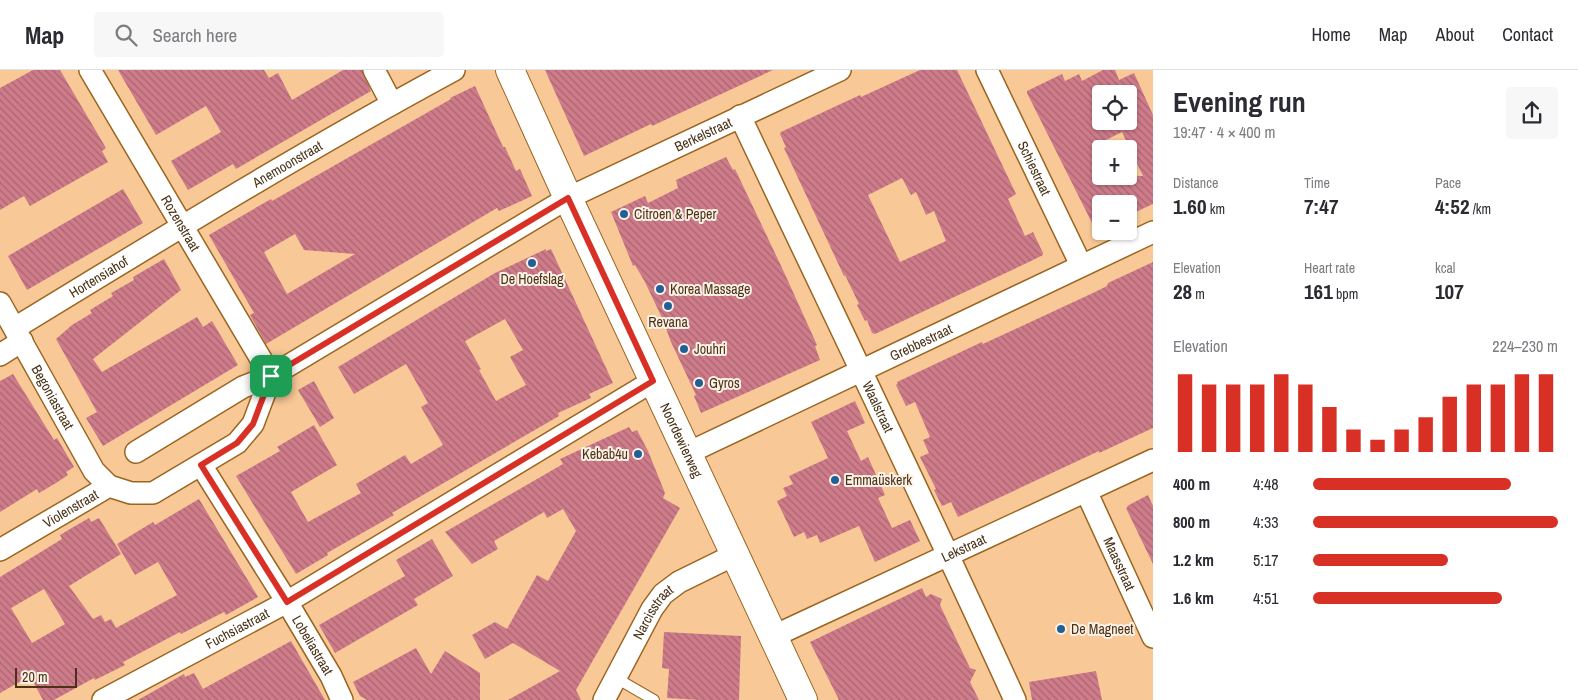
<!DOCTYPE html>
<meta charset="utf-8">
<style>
body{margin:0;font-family:"Archivo Narrow",sans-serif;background:#f7f7f7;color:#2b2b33;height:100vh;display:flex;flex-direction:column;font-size:19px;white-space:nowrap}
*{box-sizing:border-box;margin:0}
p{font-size:16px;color:#7c7c81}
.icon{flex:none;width:28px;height:28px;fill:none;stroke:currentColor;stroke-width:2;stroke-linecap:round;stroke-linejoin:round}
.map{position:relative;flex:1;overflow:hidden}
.side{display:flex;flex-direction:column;background:#fff;width:425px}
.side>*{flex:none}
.buttons{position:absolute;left:1092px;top:15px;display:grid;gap:10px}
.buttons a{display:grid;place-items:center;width:45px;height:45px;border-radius:5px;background:#fff;box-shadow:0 1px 4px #0004;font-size:25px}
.scale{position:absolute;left:15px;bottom:12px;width:62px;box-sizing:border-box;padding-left:5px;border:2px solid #493217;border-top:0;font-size:14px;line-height:18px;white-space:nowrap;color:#493217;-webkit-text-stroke:4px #fdf1e5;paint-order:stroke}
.pin{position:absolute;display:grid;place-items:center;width:42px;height:42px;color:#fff;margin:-21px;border-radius:10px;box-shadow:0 2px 8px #0006}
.round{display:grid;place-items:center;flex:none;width:52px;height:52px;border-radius:5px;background:#f7f7f7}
.head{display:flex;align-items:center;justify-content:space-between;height:85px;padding:0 20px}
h1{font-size:28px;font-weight:700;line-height:38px}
.figures{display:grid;grid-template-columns:repeat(3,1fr);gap:8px;height:85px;padding:5px 20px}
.figures div{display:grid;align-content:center}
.figures b{font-size:21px;font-weight:700}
.figures small{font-size:14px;font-weight:400}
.figures p{font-size:14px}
.chart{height:140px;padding:10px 20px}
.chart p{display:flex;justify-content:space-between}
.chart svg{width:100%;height:90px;margin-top:5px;stroke:#d93025;stroke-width:6}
ul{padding:0 20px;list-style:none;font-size:16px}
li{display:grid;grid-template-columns:80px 60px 1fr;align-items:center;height:38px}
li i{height:12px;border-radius:6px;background:#d93025}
header{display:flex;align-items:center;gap:30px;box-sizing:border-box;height:70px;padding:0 25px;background:#fff;border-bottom:1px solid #e1e1e2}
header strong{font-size:24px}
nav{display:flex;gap:28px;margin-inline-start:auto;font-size:18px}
.search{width:350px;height:45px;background:#f7f7f7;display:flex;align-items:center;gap:12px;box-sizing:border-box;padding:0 18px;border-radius:5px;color:#7c7c81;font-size:19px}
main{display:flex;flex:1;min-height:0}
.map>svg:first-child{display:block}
</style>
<header>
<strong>Map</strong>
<div class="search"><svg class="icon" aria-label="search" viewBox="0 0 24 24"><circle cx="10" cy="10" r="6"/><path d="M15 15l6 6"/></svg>Search here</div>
<nav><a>Home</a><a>Map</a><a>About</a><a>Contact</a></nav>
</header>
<main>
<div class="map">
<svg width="1153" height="630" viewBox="0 0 1153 630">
<defs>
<pattern id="building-back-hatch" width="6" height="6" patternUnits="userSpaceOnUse" patternTransform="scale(1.25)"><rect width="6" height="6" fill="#ce7b8a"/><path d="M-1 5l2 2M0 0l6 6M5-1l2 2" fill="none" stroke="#a96570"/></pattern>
</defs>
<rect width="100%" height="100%" fill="#f8c997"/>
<!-- building -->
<path fill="url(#building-back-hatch)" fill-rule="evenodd" d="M33 0H60L106 78 102 81 108 92 30 136 24 126 0 140V18Z
M118 0H264L269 8 278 3 292 30 343 0H362L371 21 236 99 233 94 188 120 171 91 221 62 206 36 156 65Z
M545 0H773L652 56 651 54 584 86Z
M920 0H957L1016 124 1008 129 1025 166 1033 162 1043 183V185L1029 192 875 264 872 263 867 250 865 251 857 235 859 234 845 205 844 206 784 78 786 77 780 64 781 62 834 37 860 25 861 27ZM902 108 911 125 916 122 926 145 934 141 946 171 900 192 868 125Z
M1103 0H1115L1119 10 1134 3 1153 45V134L1129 145V134H1101V158L1096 161 1027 23V21L1062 4 1065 11 1079 4 1082 11ZM1101 24H1129V51H1101ZM1122 62 1143 106H1101V97L1092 77Z
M475 16 503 77H505L516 101 520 99 532 126 499 141 497 138 266 274 250 245 254 243 209 165 271 129 272 131 451 29 450 28ZM295 164 304 180 355 184 287 224 264 182Z
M726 87 733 100 735 99 783 200 817 275 815 276 820 290 701 343 694 326 696 325 671 272 663 250 645 212 635 195 633 196 611 142 645 126 648 133 678 118 676 110Z
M123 119 143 153 27 220 8 186Z
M546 179V181L551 179 613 313 589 324 591 328 558 343 559 346 392 443 394 445 327 483 328 485 296 504 236 406 280 381 277 377 314 355 337 395 291 422 308 452 361 423 356 414 405 385 411 394 443 375 421 337 428 333 406 294 354 324 338 297 495 203ZM505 249 523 280 510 287 526 315 496 331 479 300 481 299 465 271Z
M164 189 181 220 93 289 102 302 197 247 203 257 212 251 238 295 103 376 86 348 97 342 56 269 72 255 92 243 90 240 113 226 111 223 134 210 133 207Z
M1153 192V358L1099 383V381L958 447 951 432 942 436 934 420 936 419 920 387 929 383 923 370 930 367 915 332 906 336 896 315 898 313 897 312 982 272 983 274 985 273 1095 222 1107 216 1108 213Z
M13 304 54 370 57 368 74 397 66 402 68 405 56 413 39 423 37 419 0 442V311Z
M314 311 334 348 320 357 298 320Z
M855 331 865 353 847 361 861 391 868 387 885 425 878 428 892 458 910 450 920 471 875 492 859 456 820 473 817 465 807 469 804 462 794 467 777 431 787 426 783 418 793 414 789 406 828 388 811 352Z
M629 357 632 362 637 360 648 381 665 423 663 428 680 438 576 620 581 630H508L560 601 513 573 485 589 472 565 495 552 507 559 537 505 548 511 576 461 563 439 547 448 544 442 494 471 498 479 472 494 445 462 563 394 560 389Z
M1148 425 1153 436V494L1126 438 1128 437 1127 436Z
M199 429 258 527 226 545 224 542 181 564 180 562 123 592 125 595 95 610 94 608 54 630H43L30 606 0 623V507L62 469 60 465 70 459 89 448 91 452 99 448 121 484 69 516 93 549 101 545 105 552 111 549 116 558 177 525 158 492 135 505 117 474 153 452 155 455ZM44 519 65 554 32 573 11 538Z
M432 469 453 506 414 529 418 535 335 583 319 555 405 506 396 490Z
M922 518 926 527 931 524 942 529 940 535 948 552 970 598 976 600 970 612 979 630H839L810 572Z
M664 562 741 566 739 630H699L667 628 669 599 662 598Z
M291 571 325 630H138L184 604 185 607 194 603 203 619Z
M416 578 431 604 445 581 480 603V630H367L360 626 353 612Z
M1096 601 1102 630H1032L1029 612Z"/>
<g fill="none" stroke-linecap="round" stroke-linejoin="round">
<!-- lane casing -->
<g stroke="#9a6521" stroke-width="12">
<path id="lane" d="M616 608 654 630"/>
</g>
<!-- street casing -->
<g stroke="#9a6521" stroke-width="24">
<g id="street">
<path id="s1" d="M90 0 271 306"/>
<path d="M374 0 392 34"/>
<path id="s2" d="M987 0 1081 195"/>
<path id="s3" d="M740 46C832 241 926 434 1015 630"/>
<path id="s4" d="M0 233 94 401 109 416"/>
<path id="s5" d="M15 258C159 170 304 81 454 0"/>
<path d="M0 285 22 271"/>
<path id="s6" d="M136 382 243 317 271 306 568 128 840 0"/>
<path id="s7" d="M688 383 1153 162"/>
<path id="s8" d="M201 395 287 532 331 606 342 630"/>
<path id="s9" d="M1086 421 1153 567"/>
<path id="s10" d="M0 480 109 416 131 423H153L237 373 253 354 271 306"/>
<path id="s11" d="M774 566 1153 390"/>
<path id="s12" d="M103 630 287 532 653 311"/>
<path id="s13" d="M604 630 652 539 663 524 679 512 734 485"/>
</g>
</g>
<!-- secondary casing -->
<g stroke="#9a6521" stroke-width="30">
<g id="secondary">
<path id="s14" d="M510 0 568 128 803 630"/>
</g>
</g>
<!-- lane -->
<use href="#lane" stroke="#fff" stroke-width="10"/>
<!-- street -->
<use href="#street" stroke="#fff" stroke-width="21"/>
<!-- secondary -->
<use href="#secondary" stroke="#fff" stroke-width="28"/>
</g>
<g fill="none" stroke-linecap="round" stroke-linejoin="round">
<!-- route casing -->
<g stroke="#fff" stroke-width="10">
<path id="route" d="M568 128 653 311 287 532 201 395 237 373 253 354 271 306Z"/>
</g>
<!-- route -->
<use href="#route" stroke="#d93025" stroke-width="6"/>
</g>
<!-- markers -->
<g fill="#216096" stroke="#fdf1e5" stroke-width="2">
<circle cx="624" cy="144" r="5"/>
<circle cx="532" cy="193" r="5"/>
<circle cx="660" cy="219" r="5"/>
<circle cx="668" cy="236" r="5"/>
<circle cx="684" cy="279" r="5"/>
<circle cx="699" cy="313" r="5"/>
<circle cx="638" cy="384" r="5"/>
<circle cx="835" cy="410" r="5"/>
<circle cx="1061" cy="559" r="5"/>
</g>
<g text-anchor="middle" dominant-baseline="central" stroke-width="4" stroke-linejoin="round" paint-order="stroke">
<!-- street labels -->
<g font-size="14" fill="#493217" stroke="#fdf1e5">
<text stroke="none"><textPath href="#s6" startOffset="651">Berkelstraat</textPath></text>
<text stroke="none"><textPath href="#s5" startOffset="318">Anemoonstraat</textPath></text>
<text stroke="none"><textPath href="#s2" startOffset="109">Schiestraat</textPath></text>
<text stroke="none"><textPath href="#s1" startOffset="178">Rozenstraat</textPath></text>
<text stroke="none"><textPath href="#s5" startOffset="98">Hortensiahof</textPath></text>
<text stroke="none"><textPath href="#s7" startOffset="258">Grebbestraat</textPath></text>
<text stroke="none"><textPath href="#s4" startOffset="108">Begoniastraat</textPath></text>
<text stroke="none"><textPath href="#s3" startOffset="322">Waalstraat</textPath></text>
<text stroke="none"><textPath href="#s14" startOffset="408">Noordewierweg</textPath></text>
<text stroke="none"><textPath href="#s10" startOffset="82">Violenstraat</textPath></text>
<text stroke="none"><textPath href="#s11" startOffset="209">Lekstraat</textPath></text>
<text stroke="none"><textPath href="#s9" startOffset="80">Maasstraat</textPath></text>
<text stroke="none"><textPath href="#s13" startOffset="101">Narcisstraat</textPath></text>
<text stroke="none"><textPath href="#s12" startOffset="152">Fuchsiastraat</textPath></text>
<text stroke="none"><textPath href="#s8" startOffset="212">Lobeliastraat</textPath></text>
</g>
<!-- poi labels -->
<g font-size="14" fill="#493217" stroke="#fdf1e5" text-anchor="start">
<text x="634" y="144">Citroen &amp; Peper</text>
<text x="532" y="209" text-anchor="middle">De Hoefslag</text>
<text x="670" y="219">Korea Massage</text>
<text x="668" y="252" text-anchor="middle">Revana</text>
<text x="694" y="279">Jouhri</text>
<text x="709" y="313">Gyros</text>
<text x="628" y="384" text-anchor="end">Kebab4u</text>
<text x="845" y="410">Emmaüskerk</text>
<text x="1071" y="559">De Magneet</text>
</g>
</g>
</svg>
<div class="buttons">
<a><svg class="icon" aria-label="locate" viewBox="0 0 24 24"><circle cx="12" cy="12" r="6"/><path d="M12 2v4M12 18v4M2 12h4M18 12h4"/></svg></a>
<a>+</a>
<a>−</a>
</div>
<div class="scale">20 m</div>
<div class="pin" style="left:271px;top:306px;background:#1e9e55"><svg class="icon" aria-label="arrive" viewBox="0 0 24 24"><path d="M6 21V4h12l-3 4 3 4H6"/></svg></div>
</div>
<section class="side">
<div class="head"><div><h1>Evening run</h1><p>19:47 · 4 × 400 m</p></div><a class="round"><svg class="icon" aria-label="share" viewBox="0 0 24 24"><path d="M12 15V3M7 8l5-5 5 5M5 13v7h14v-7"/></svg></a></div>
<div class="figures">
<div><p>Distance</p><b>1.60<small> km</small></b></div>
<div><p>Time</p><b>7:47</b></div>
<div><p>Pace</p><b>4:52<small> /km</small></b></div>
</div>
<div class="figures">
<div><p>Elevation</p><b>28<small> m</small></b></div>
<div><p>Heart rate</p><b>161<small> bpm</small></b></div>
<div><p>kcal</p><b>107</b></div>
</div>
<div class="chart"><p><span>Elevation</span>224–230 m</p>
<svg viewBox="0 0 160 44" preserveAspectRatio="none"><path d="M5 44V6M15 44V11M25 44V11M35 44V11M45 44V6M55 44V11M65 44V22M75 44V33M85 44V38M95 44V33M105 44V27M115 44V17M125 44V11M135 44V11M145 44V6M155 44V6"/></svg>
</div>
<ul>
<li><b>400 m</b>4:48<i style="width:81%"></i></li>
<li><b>800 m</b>4:33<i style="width:100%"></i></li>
<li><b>1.2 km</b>5:17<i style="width:55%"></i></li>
<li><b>1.6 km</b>4:51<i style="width:77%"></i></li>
</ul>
</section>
</main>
